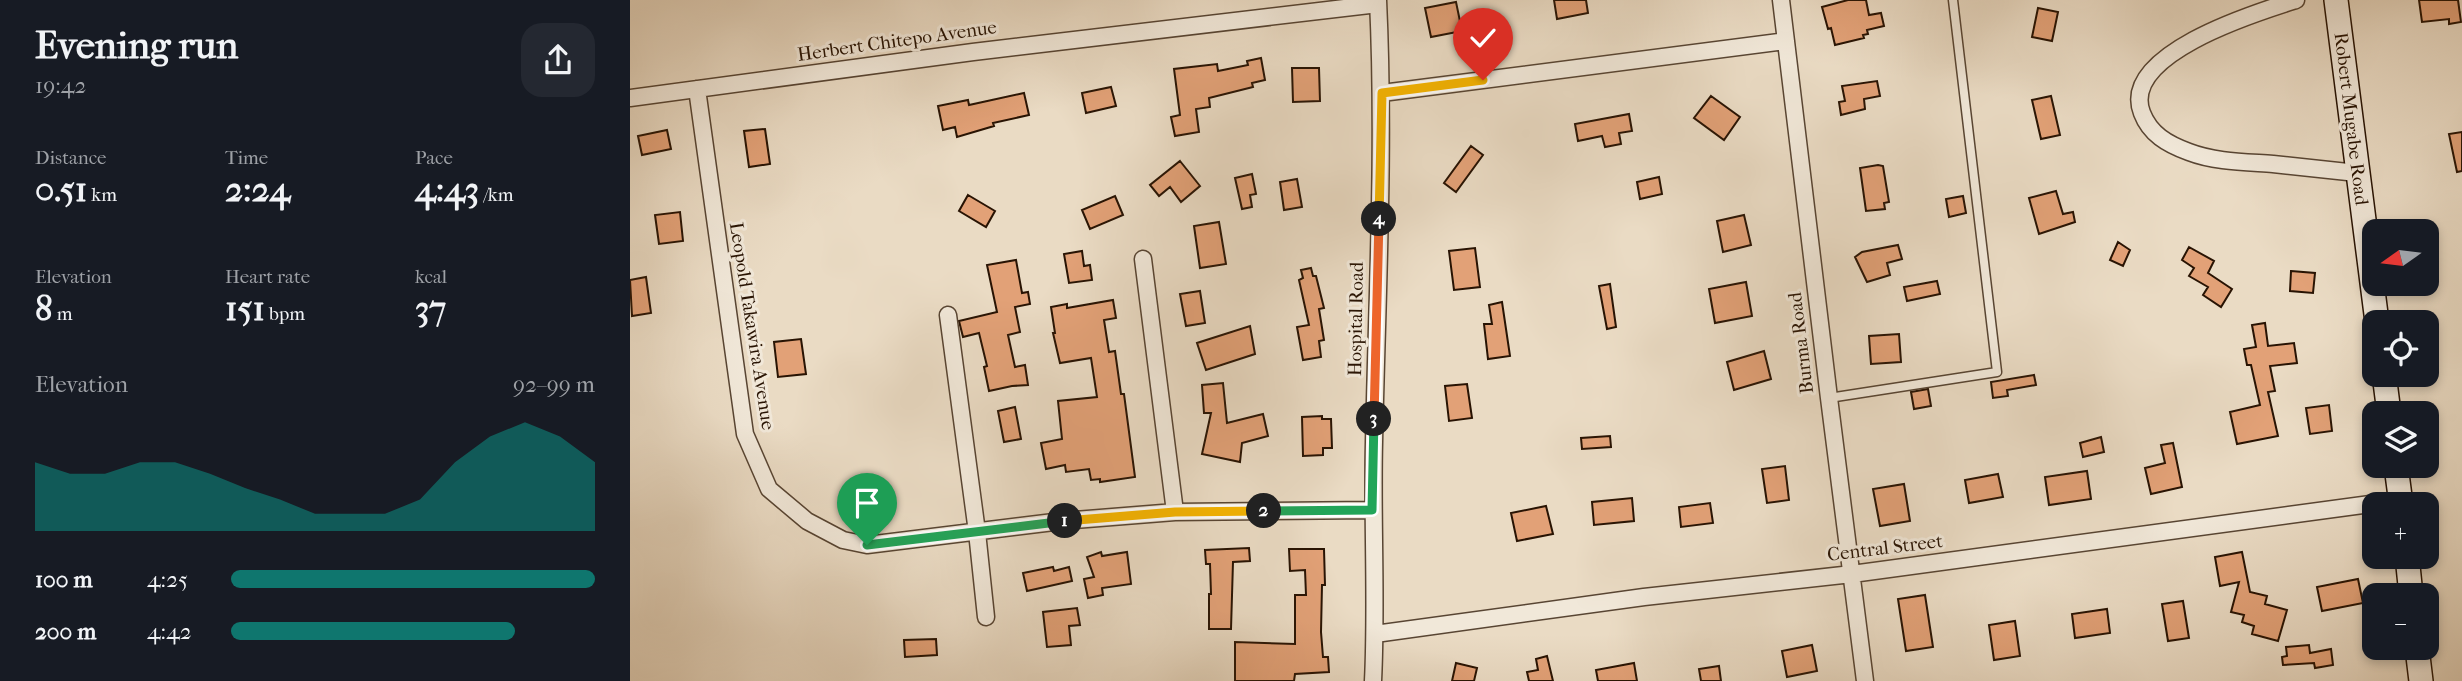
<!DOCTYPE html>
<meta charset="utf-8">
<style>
body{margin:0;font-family:"IM FELL French Canon",serif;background:#242831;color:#f1f3f6;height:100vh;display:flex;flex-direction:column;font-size:26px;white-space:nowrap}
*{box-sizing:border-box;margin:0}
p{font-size:23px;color:#9ea1a6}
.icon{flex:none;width:38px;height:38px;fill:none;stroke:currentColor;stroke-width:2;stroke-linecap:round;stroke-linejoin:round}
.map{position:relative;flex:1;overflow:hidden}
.panel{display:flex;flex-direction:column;background:#171b24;width:630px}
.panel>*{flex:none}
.needle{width:46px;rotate:256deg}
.controls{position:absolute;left:1732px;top:219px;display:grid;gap:14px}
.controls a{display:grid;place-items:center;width:77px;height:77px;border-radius:14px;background:#171b24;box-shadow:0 4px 10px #0003;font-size:35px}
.pin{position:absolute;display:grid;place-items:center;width:60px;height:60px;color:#fff;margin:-72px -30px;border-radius:50% 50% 50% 0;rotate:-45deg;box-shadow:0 0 7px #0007}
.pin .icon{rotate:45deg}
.km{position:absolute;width:35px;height:35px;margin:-18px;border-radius:50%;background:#222;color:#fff;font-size:19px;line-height:35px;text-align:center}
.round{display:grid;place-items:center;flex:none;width:74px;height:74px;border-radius:21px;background:#242831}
.headline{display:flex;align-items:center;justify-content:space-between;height:119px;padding:0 35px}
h1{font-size:38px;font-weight:700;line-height:52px}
.figures{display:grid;grid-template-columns:repeat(3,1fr);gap:10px;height:119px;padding:7px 35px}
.figures div{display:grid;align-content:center}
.figures b{font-size:35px;font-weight:700}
.figures small{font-size:19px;font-weight:400}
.figures p{font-size:19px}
.chart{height:196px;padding:14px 35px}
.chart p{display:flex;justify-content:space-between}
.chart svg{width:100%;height:126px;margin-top:7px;fill:#0f766e;opacity:.7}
ul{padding:0 35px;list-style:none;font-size:23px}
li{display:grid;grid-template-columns:112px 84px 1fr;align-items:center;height:52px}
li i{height:18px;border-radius:9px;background:#0f766e}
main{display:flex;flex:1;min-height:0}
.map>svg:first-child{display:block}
</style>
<main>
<section class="panel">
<div class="headline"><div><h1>Evening run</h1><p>19:42</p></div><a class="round"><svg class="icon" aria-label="share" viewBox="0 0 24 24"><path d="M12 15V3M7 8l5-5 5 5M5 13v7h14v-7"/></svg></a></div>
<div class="figures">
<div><p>Distance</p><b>0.51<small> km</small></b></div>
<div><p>Time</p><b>2:24</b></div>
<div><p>Pace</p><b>4:43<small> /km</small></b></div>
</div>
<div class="figures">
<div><p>Elevation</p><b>8<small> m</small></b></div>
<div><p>Heart rate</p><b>151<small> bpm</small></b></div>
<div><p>kcal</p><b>37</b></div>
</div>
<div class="chart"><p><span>Elevation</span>92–99 m</p>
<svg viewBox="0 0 160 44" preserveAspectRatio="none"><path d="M0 44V20L10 24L20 24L30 20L40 20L50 24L60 29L70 33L80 38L90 38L100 38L110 33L120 20L130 11L140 6L150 11L160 20V44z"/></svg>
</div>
<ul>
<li><b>100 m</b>4:25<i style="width:100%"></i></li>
<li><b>200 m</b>4:42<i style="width:78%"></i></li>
</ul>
</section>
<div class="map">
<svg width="1832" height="681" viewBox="0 0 1832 681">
<rect width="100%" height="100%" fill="#eadbc4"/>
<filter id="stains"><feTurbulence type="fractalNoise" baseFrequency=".00286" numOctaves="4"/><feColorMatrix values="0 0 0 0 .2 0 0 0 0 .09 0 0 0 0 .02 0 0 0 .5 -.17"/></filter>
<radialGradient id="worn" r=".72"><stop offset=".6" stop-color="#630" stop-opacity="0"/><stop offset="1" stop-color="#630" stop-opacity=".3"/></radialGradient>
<!-- building -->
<path fill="#e2a177" stroke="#281303" stroke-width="2" d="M924 0H956L958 13 927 19Z
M1218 0H1236L1239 15 1251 13 1254 26 1237 30 1238 34 1233 35 1234 38 1205 45 1201 28 1198 29 1192 7Z
M1789 0H1828L1831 22 1819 24V19L1792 22Z
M826 2 832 31 801 37 795 8Z
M1408 8 1428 12 1422 41 1402 37Z
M631 58 635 80 622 83 623 87 579 98 580 107 566 109 569 132 545 136 541 117 550 115 544 69 587 64 588 71 618 65 617 61Z
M662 68H689L690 101 663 102Z
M1247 81 1250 96 1234 99 1235 109 1211 115 1209 102 1215 101 1212 86Z
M481 87 486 106 456 113 452 93Z
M394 93 399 115 363 123 364 126 327 137 325 127 313 130 308 106 338 100 339 105Z
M1081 96 1110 117 1094 140 1064 118Z
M1421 96 1430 135 1411 139 1402 100Z
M999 114 1002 131 989 133 991 144 975 147 972 136 948 141 945 124Z
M135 129 140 164 119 167 114 131Z
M37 130 41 149 12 155 8 136Z
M1832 132V171L1827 172 1819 134Z
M841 146 853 155 826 192 814 183Z
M550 161 570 186 551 202 540 187 529 196 520 185Z
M1248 165 1253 166 1259 202 1254 203 1255 209 1236 211 1230 168Z
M622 174 626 194 620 195 622 207 612 209 605 178Z
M1029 177 1032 194 1010 199 1007 182Z
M667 179 672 207 654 210 650 182Z
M1426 191 1433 214 1443 212 1445 222 1409 234 1399 198Z
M338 195 365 211 356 227 329 211Z
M485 196 493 215 460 229 452 210Z
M1333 196 1336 213 1319 217 1316 199Z
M50 212 53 241 29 244 25 215Z
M1114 215 1121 245 1093 252 1087 221Z
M589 222 596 264 570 268 564 226Z
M1488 242 1500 250 1493 266 1480 260Z
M1268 245 1272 259 1257 263 1260 275 1237 282 1225 257 1232 252Z
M1559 247 1584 261 1578 273 1602 289 1591 307 1573 295 1578 287 1559 276 1564 268 1552 260Z
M845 248 850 287 824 290 819 251Z
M452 251 454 266 460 265 462 280 439 283 434 254Z
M386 260 392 293 398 292 400 304 385 307 390 332 378 335 385 367 395 365 398 385 382 386 359 391 354 367 357 366 349 333 333 337 329 321 367 312 357 265Z
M681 268 683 276H686L694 308 689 309 694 340 689 341 691 357 673 360 667 327 679 325 669 280 673 278 671 270Z
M1661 271 1685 273 1683 293 1660 291Z
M16 277 21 313 2 316 0 280Z
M1307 281 1310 294 1277 301 1274 287Z
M1116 282 1122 316 1085 323 1079 289Z
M980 284 986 327 977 329 969 286Z
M570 291 575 323 556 326 550 294Z
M483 300 486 318 474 320 479 352 485 351 491 394H494L505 477 470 482V479L461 480 459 469 436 472 435 465 416 469 411 443 432 439 428 401 467 397 461 358 430 363 423 333H425L421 307 437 304V308Z
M872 302 880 356 858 359 854 324H862L859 305Z
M1635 323 1638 346 1664 343 1667 363 1640 366 1645 391 1638 392 1648 436 1607 444 1600 412 1630 405 1621 365H1617L1614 349 1626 347 1622 325Z
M620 326 625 354 576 370 567 343Z
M1269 334 1271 362 1241 364 1239 336Z
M171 339 176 374 148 377 144 342Z
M1134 351 1141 379 1104 390 1097 362Z
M1404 375 1406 385 1377 390 1378 396 1363 398 1361 382Z
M593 383 597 423 633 414 638 436 612 443 610 462 572 454 581 413H574L572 385Z
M837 384 842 418 819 421 815 386Z
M1298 389 1301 406 1284 409 1281 392Z
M1699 405 1702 431 1680 434 1676 408Z
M385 407 391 439 374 442 368 411Z
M692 416V419H701L702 448H693V455L673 456 672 417Z
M980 436 981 447 952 449 951 438Z
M1471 437 1474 452 1453 457 1450 443Z
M1543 443 1552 487 1521 494 1515 468 1535 463 1531 445Z
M1155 466 1159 500 1137 503 1132 469Z
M1457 471 1461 499 1419 505 1415 477Z
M1368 474 1373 497 1339 503 1335 480Z
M1274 484 1280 521 1250 526 1243 489Z
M1002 498 1004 521 964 525 962 502Z
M1080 503 1083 523 1051 527 1049 507Z
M916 506 923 534 887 541 881 513Z
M619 548 620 561 603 562 601 629H579V594H581L580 564H576L575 550Z
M659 549H694L695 585H692L691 632 693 657H698L699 672 665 674 664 681H605V642L665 644V595H676L675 570 660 571Z
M471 552 472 556 497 552 501 584 472 588 473 595 458 598 454 579 464 577 457 557Z
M1612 552 1620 592 1637 596 1635 604 1657 610 1648 641 1622 634 1624 626 1612 622 1614 615 1601 612 1609 582 1590 586 1585 557Z
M423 567 424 571 439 567 442 581 397 591 393 573Z
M1728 579 1733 603 1692 611 1687 587Z
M1295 595 1303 647 1276 651 1268 599Z
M1553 601 1559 638 1538 641 1532 604Z
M447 608 450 625 439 626 441 645 417 647 413 612Z
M1477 609 1480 633 1445 638 1442 614Z
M1385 621 1390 656 1364 660 1359 625Z
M306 639 307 655 275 657 274 640Z
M1182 645 1187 671 1157 677 1152 651Z
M1679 645 1680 653 1701 649 1703 665 1685 668 1684 663 1653 665 1652 657 1657 656 1656 647Z
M917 656 923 681H899L897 672 908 670 906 659Z
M826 663 847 668 844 681H822Z
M1004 663 1007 681H968L966 670Z
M1089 666 1091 681H1071L1069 669Z"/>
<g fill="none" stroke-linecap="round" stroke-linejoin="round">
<!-- service casing -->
<g stroke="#584533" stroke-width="11">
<path id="service" d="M1199 398 1367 372 1323 0"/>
</g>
<!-- minor casing -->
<g stroke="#584533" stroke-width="19">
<path id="minor" d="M1151 0 1199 398 1235 681
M1666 0C1628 12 1489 54 1512 113 1520 134 1537 144 1559 152 1585 162 1615 162 1643 164 1671 167 1699 170 1727 173
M67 89 115 434 139 489 177 521 213 540 237 545 432 521 545 512 742 510
M752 93 1156 41
M0 98 343 52 748 4
M513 259 545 512
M318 315 347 532 356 617
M745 634 1014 597 1222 574 1770 500
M743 681C747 601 742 521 744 442 747 295 755 147 748 0"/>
</g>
<!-- secondary casing -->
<g stroke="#281303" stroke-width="26">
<path id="secondary" d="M1706 0 1747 322
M1754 374 1759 413
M1766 466 1771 504
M1777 556 1781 595
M1787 648 1791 681"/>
</g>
<!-- service -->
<use href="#service" stroke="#f1e8d9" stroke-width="8"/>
<!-- minor -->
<use href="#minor" stroke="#f1e8d9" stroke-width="16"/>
<!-- secondary -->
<use href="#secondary" stroke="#f1e8d9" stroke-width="23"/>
</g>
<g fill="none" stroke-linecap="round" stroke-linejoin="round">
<!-- split-1 casing -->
<g stroke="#fff" stroke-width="14">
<path id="split-1" d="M237 545 435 521"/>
</g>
<!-- split-2 casing -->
<g stroke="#fff" stroke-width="14">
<path id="split-2" d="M435 521 545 512 634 511"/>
</g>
<!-- split-3 casing -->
<g stroke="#fff" stroke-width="14">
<path id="split-3" d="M634 511 742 510 744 419"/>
</g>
<!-- split-4 casing -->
<g stroke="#fff" stroke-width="14">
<path id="split-4" d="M744 419 749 219"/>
</g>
<!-- split-5 casing -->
<g stroke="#fff" stroke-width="14">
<path id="split-5" d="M749 219 752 93 853 80"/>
</g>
<!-- split-1 -->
<use href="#split-1" stroke="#22a559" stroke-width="9"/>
<!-- split-2 -->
<use href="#split-2" stroke="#f5b400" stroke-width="9"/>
<!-- split-3 -->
<use href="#split-3" stroke="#22a559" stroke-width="9"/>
<!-- split-4 -->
<use href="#split-4" stroke="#f0652b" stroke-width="9"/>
<!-- split-5 -->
<use href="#split-5" stroke="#f5b400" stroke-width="9"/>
</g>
<g text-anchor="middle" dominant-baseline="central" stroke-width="6" stroke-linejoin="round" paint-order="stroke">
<!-- street labels -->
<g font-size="19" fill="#281303" stroke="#f1e8d9">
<text transform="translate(267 41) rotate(-8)">Herbert Chitepo Avenue</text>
<text transform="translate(1721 119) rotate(83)">Robert Mugabe Road</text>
<text transform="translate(726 319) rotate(-89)">Hospital Road</text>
<text transform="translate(122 326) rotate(81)">Leopold Takawira Avenue</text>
<text transform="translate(1171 343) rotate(-97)">Burma Road</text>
<text transform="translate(1255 548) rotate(-7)">Central Street</text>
</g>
</g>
<rect width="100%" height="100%" filter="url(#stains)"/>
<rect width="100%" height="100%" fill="url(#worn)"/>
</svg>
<div class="controls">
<a><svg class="needle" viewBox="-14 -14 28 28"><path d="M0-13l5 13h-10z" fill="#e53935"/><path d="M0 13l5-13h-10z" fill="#9ea1a6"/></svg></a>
<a><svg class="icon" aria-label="locate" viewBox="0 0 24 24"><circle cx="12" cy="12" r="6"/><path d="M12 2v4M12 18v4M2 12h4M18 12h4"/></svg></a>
<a><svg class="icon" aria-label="layers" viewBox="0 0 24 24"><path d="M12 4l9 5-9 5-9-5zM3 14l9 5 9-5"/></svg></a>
<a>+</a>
<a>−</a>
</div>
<div class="pin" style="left:237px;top:545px;background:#1e9e55"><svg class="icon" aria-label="arrive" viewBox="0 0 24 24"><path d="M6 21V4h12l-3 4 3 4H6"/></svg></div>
<div class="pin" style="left:853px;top:80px;background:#d93025"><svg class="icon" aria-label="check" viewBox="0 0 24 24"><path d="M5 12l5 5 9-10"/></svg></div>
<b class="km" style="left:435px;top:521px">1</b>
<b class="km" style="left:634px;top:511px">2</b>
<b class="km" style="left:744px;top:419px">3</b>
<b class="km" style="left:749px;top:219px">4</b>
</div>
</main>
